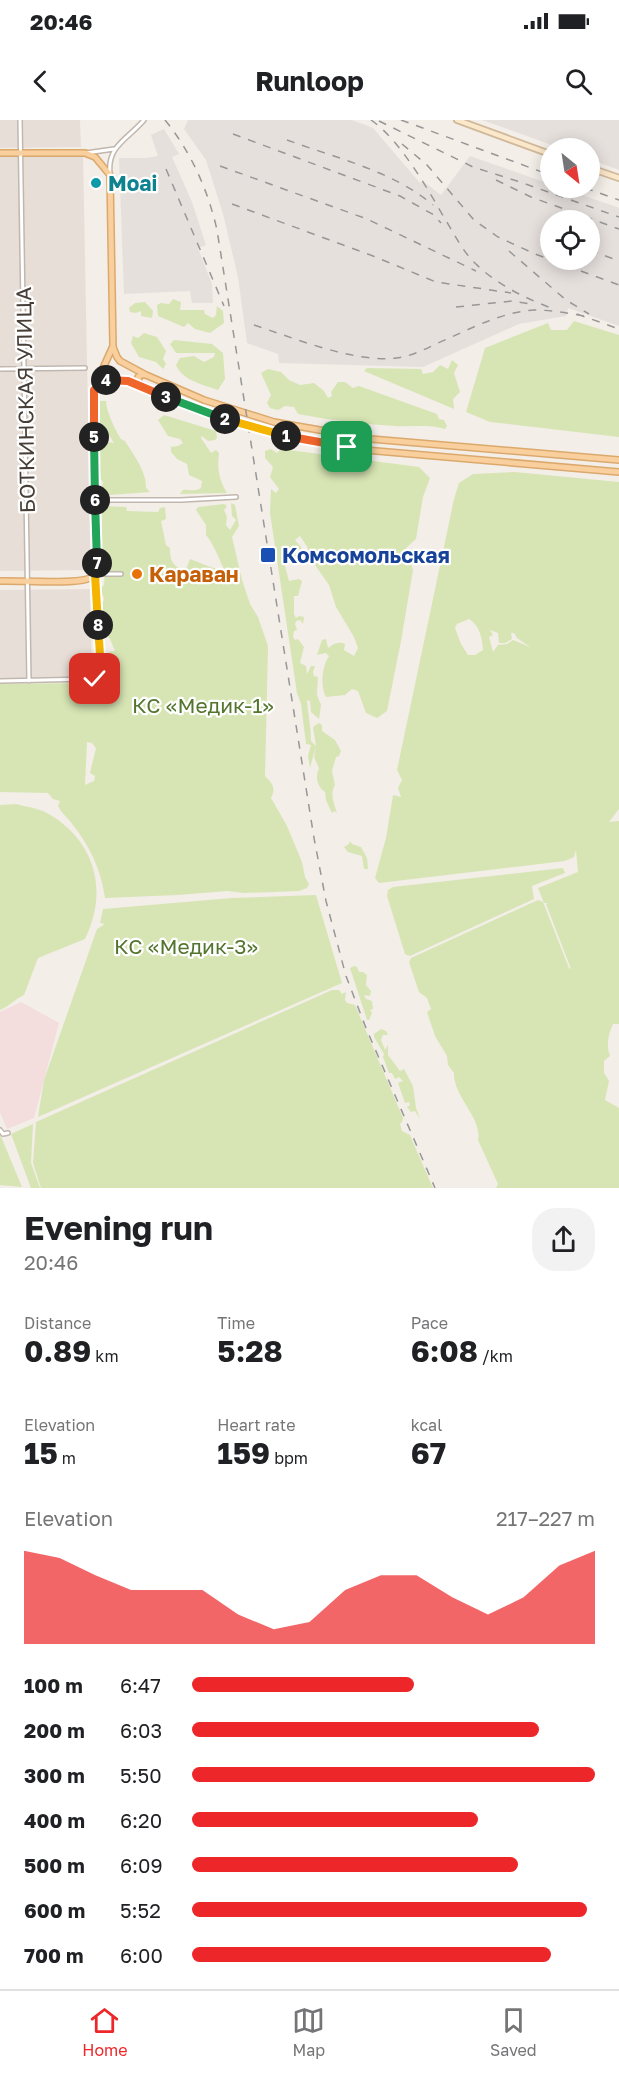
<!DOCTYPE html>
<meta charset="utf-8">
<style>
body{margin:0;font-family:"Golos Text",sans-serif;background:#f2f2f2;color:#202124;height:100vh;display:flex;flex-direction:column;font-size:22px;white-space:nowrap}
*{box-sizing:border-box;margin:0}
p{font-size:20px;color:#757577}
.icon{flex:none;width:33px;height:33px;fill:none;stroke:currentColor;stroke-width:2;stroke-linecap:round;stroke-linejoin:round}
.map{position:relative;height:1068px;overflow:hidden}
.panel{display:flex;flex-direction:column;background:#fff;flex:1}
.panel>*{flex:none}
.needle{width:39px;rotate:150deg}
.fabs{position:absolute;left:540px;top:18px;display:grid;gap:12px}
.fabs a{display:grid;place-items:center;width:60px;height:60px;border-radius:50%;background:#fff;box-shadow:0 3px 15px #0003;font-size:30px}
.pin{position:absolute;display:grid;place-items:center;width:51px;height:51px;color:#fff;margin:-26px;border-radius:12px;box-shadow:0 3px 9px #0006}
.km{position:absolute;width:30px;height:30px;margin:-15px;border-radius:50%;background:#222;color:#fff;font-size:16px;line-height:30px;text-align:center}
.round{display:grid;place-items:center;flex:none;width:63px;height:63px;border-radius:24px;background:#f2f2f2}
.overview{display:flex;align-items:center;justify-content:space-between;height:102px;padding:0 24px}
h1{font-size:33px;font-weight:700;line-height:45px}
.metrics{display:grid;grid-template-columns:repeat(3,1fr);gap:9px;height:102px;padding:6px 24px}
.metrics div{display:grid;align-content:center}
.metrics b{font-size:30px;font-weight:700}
.metrics small{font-size:16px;font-weight:400}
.metrics p{font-size:16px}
.chart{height:168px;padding:12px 24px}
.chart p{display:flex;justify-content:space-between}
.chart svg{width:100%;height:108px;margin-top:6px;fill:#ed2629;opacity:.7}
ul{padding:0 24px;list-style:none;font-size:20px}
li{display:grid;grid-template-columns:96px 72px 1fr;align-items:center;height:45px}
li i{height:15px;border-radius:8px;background:#ed2629}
.status{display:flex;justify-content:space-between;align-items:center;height:42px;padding:0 30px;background:#fff;direction:ltr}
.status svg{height:16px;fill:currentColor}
header{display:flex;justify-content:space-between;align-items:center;height:78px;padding:0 24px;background:#fff;font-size:27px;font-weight:700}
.menu{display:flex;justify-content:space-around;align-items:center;height:84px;border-top:2px solid #e0e0e0;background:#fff;font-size:16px;color:#757577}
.menu a{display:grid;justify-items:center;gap:3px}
.menu .selected{color:#ed2629}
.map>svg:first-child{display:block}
</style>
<div class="status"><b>20:46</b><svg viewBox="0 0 49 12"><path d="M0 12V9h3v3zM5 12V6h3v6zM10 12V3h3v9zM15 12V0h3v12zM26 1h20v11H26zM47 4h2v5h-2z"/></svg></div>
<header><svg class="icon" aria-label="back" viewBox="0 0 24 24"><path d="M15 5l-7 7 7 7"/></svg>Runloop<svg class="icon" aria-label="search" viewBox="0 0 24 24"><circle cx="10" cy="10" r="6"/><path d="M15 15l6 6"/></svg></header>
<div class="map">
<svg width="619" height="1068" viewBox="0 0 619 1068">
<rect width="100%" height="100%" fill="#f3eee8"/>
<!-- residential -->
<path fill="#e7dfd7" d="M0 0H80L81 27 0 28Z
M83 34 91 450 0 451V36Z
M90 469 92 557 0 559V470Z"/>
<!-- industrial -->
<path fill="#e6e0dd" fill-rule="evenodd" d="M188 0H352L373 8 420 63 424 62 441 75 470 36 550 64V68H561L614 86 619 88V206L568 188 566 196 519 204 423 247 279 243 278 234 247 223 238 157 223 94 206 40 184 9ZM550 100H590V140H550Z
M482 0H619V50L590 39V28H560Z
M164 9 179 34 172 37 192 82 206 125 198 128 212 164 213 183H192L190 171 124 174 119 38H145L158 36 151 15Z"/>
<!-- medical -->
<path fill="#f3dddd" d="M21 882 59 903 34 998 7 1009 0 992V892Z"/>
<!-- green -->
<path fill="#d7e5b4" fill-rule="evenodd" d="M173 179 181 182 180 190H204L205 194 213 198 216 195 217 186 223 191 224 203 210 213 195 209 188 203 184 207 158 196 157 185 161 183 169 184Z
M145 182 153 191 152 198 141 196V191L136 193 130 192 129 188 135 183Z
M574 201 619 215V317L490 302 466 292 485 228 548 203 551 210H567Z
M144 213 157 217 166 231 163 239 166 244 163 249 156 242 139 237 131 223 133 216 138 218Z
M174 220 212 224 223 233 225 259 218 270C203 265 182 260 176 245L180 238 194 236 204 242 214 237 215 233H176L170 224Z
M452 240 458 245 454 253 460 272 453 279 454 289 364 251 367 248 421 249 423 254 433 252 440 245 448 249Z
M268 249 281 252 289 260 300 265 314 263 324 271 328 278 332 276 331 272 338 262H345L353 268 359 266 437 294 439 299 444 300 447 306 445 309C429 304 411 307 395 306 362 304 330 300 298 294L294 287 285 286 278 290 270 288 267 283 271 275 261 253Z
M100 281H106C106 290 115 310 121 319L125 321C133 334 147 352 146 368L150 372 110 375 101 372 103 362 98 356 100 318 104 317 108 322 114 323C103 302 94 311 100 281Z
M164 295 216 311 217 318 215 320 208 321 202 316 201 318 211 333 216 330 219 333C217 348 219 360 227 373L180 374 183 370C189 369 196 372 201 368L202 361 189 355 187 344 177 339 171 332V327L178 326 183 323 180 319 168 316 158 300Z
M271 329 277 333 281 329 419 347 430 358 423 377 416 419 406 428 413 450 401 521 387 591 377 598 366 593 358 571 352 569 345 575 326 577C320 566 322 546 329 536L326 533 317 535 322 520 326 519 328 528C333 524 338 521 345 524L344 530 354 536 358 528 354 517 336 487 329 465 306 432 308 428 300 416 295 420 301 427 302 435 299 438 295 436 287 438 284 442 289 461 299 459 302 461 298 476H294V494L296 498 299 496 304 497 303 504 300 500 296 501 295 504 297 510 294 511 293 517 295 520 298 519 304 527 300 543 306 546 307 554 311 546H315L313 552 314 556 318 557 317 575 321 585 319 599 311 592 310 581 307 580C308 594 311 607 311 621L316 626 310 648 308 636 311 625 306 624 301 584 297 573 270 393 271 369 276 373 279 369 270 357 273 347 265 338V331Z
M515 352 619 362V689L609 702 619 701V904H613C608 914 606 926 610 936L604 941V953L609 961 605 980 619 988V1068H496L498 1064 478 1020C483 999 453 976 454 953L448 945 447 936 435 916 427 892 431 889 427 878 419 872 409 842 411 838 538 780 543 782 569 848 571 849 546 784 548 783H544L538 768 578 752 576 730 574 737 565 741 379 763 375 758 386 718 393 675 401 677 398 668 402 660 397 650 454 379 459 363 473 354ZM469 499C480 506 482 518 483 530L475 535H468L461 524 455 508 457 504ZM490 510 498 513 499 523H505L512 519 511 513H514L517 518 530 527 513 520 507 524 498 525 493 532 489 517 493 515Z
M231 383 235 385 239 406 232 417 242 460 250 484 258 497 268 526 265 656C273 664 276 668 271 678L287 706 302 742 305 757 309 764 307 768 299 771 244 773 227 771 178 775 105 778C100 743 85 717 61 691L58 686 60 681 53 679 48 673 0 672V564L86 563 97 572 103 565 100 557C107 549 101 540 109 532L115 531 110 519 102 511 104 503 101 502 100 485 104 480 103 476 98 470 104 465 105 448 107 444 105 441 101 440 102 386 126 387 127 391 158 392 160 388 165 387 166 399 161 401 166 425 170 428C170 437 171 445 180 448V453L184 455 190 439 226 453C219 440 215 426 206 415V405L196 390 198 387 224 384 227 386 224 390 227 397 226 405 230 410 236 400 232 396ZM87 622 92 623 96 628 90 653 95 656 94 661 85 665Z
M319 603 322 605V611L335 620 341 631 339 636 336 637 332 651 335 665C329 675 335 684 337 694L335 691 332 693 326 680 325 672C317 666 315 657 319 648L314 637 316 626 313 607Z
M16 684C26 687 38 688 47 693 95 720 109 770 85 819L38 838 24 875C13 880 10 886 0 890V685Z
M350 721 352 724 361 727 367 738 368 749H364L362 736 348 732 344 727 349 724Z
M563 748 565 753 532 766 534 779 410 836 405 834 387 776 388 770 393 767Z
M316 775 342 863 38 997 44 960 97 809 105 804 100 803 103 789 232 778Z
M354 846 357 847 359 852H363L367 855 366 865 371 871 370 876 364 875 366 879 372 881 373 889 370 890 372 893 369 900H367L352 854 350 848Z
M332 870H339L342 874 346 872 345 880 347 883 355 885 403 998 402 1002 400 1004 402 1011 410 1015 412 1020 433 1068H41L33 1043 36 1002Z
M381 909 386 911 388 915H383L381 920 385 930 388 925V935L400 951 404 949 413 966 416 988 420 999 415 991 411 992 407 987 410 985 409 982 405 983 404 980 398 963 403 961 399 957 395 959 392 953H389L383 937 384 934 374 917V914Z
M33 1004 31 1043 40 1068H31L11 1014Z
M0 1014 22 1067 0 1065Z"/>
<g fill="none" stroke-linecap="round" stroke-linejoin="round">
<!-- minor casing -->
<g stroke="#c1b7ae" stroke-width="6">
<path id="minor" d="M20 0 29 561
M86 33 114 29
M110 53C107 26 128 19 144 0
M0 249 85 248
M95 380H181L236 377
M0 561 90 559 99 555 102 541 95 454H121
M0 1010 3 1014 8 1013"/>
</g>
<!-- secondary casing -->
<g stroke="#d0b99a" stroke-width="8">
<path id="secondary" d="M457 0 550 34
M590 48 619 58"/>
</g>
<!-- primary casing -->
<g stroke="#dca96d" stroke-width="8">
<path id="primary" d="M0 33H85L95 37 110 55 113 226 95 266 93 282 97 447C95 451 95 456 90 458 77 465 18 460 0 461
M113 227 117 237 120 241 146 255 204 280 274 302 371 319 619 340
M97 266C107 257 116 259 128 261 206 296 280 317 365 330L619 352
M140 267 138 257 141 255H146"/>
</g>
<!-- minor -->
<use href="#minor" stroke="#fff" stroke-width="3"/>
<!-- secondary -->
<use href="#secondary" stroke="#fbe7ca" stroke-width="4.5"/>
<!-- primary -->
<use href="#primary" stroke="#f8cf9d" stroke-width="5"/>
<!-- rail -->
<path stroke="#979797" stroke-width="1.5" stroke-dasharray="8 8" stroke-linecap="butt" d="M165 0C191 32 208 70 217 110L314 718 326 781 346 856 366 908 435 1068
M371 0C400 20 427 68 445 99 455 115 462 131 476 144 496 164 525 178 551 188
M401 0 550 55
M379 1 473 47 517 61 619 97
M233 14 400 76 434 95 441 103
M287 20C336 38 393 51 433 85
M402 24 427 45 474 100 498 117 535 134 619 165
M220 46 367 99 476 151
M166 49 224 186
M496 60 531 77 619 109
M585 68 619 80
M232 84 373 136 436 162 511 173
M546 114 550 116
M590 130 619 141
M509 131 566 180 589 194
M456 187 512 181 531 184
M577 194 619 209
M254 205C294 218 354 243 396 238 415 236 430 226 447 219 474 207 503 192 534 190 550 190 567 193 584 196"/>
</g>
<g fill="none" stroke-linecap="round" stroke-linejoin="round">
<!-- split-1 casing -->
<g stroke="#fff" stroke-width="12">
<path id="split-1" d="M286 316 347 327"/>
</g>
<!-- split-2 casing -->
<g stroke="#fff" stroke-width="12">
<path id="split-2" d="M225 299 286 316"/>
</g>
<!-- split-3 casing -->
<g stroke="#fff" stroke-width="12">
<path id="split-3" d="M166 277 225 299"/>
</g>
<!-- split-4 casing -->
<g stroke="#fff" stroke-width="12">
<path id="split-4" d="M106 260 128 261 166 277"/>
</g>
<!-- split-5 casing -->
<g stroke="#fff" stroke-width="12">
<path id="split-5" d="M94 317V270L106 260"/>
</g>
<!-- split-6 casing -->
<g stroke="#fff" stroke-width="12">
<path id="split-6" d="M94 317 95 380"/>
</g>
<!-- split-7 casing -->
<g stroke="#fff" stroke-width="12">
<path id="split-7" d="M95 380 97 443"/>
</g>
<!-- split-8 casing -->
<g stroke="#fff" stroke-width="12">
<path id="split-8" d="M97 443 95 454 98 505"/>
</g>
<!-- split-9 casing -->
<g stroke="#fff" stroke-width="12">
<path id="split-9" d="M95 559 101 550 98 505"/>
</g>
<!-- split-1 -->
<use href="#split-1" stroke="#f0652b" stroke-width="8"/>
<!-- split-2 -->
<use href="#split-2" stroke="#f5b400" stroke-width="8"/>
<!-- split-3 -->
<use href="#split-3" stroke="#22a559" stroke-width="8"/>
<!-- split-4 -->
<use href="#split-4" stroke="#f0652b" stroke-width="8"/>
<!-- split-5 -->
<use href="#split-5" stroke="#f0652b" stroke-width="8"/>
<!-- split-6 -->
<use href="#split-6" stroke="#22a559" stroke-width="8"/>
<!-- split-7 -->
<use href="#split-7" stroke="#22a559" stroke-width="8"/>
<!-- split-8 -->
<use href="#split-8" stroke="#f5b400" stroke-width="8"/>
<!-- split-9 -->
<use href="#split-9" stroke="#f5b400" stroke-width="8"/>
</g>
<!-- markers -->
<circle fill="#0f9aa8" stroke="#fff" stroke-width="2" cx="96" cy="63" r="6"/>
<rect fill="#1a4fb4" stroke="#fff" stroke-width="2" x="260" y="427" width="16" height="16" rx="3"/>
<circle fill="#e8710a" stroke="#fff" stroke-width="2" cx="137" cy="454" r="6"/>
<g text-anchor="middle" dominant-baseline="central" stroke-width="4.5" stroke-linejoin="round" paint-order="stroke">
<!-- culture labels -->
<g font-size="21" font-weight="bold" fill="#0d838f" stroke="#fff" text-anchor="start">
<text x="108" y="63">Moai</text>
</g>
<!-- street labels -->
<g font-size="21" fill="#463e37" stroke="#fff">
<text transform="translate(25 280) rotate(-91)">БОТКИНСКАЯ УЛИЦА</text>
</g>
<!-- transit labels -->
<g font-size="21" font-weight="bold" fill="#164399" stroke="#fff" text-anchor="start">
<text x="282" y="435">Комсомольская</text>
</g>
<!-- food labels -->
<g font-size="21" font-weight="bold" fill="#c56008" stroke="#fff" text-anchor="start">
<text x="149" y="454">Караван</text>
</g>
<!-- park labels -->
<g font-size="21" fill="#54752e" stroke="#fff">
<text x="203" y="585">КС «Медик-1»</text>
<text x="186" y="826">КС «Медик-3»</text>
</g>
</g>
</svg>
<div class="fabs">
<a><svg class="needle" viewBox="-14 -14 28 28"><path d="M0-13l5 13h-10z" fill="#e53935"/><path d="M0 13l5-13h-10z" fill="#757577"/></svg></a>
<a><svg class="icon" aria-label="locate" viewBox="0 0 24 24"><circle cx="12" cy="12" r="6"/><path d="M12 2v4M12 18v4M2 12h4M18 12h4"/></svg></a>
</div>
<div class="pin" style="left:347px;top:327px;background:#1e9e55"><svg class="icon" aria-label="arrive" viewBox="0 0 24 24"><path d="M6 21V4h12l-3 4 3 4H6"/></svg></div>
<div class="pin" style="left:95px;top:559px;background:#d93025"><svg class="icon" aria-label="check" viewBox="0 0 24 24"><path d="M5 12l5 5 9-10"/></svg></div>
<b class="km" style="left:286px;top:316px">1</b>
<b class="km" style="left:225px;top:299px">2</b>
<b class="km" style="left:166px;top:277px">3</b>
<b class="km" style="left:106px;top:260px">4</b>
<b class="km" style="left:94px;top:317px">5</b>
<b class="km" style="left:95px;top:380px">6</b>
<b class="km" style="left:97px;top:443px">7</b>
<b class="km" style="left:98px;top:505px">8</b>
</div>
<section class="panel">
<div class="overview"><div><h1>Evening run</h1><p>20:46</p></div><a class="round"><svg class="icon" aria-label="share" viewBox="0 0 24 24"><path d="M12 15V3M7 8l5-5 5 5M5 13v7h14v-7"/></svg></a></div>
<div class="metrics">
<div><p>Distance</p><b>0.89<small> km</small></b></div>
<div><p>Time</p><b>5:28</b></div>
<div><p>Pace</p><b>6:08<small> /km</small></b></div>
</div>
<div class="metrics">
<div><p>Elevation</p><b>15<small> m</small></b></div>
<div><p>Heart rate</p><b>159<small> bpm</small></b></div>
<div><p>kcal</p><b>67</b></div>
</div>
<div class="chart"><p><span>Elevation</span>217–227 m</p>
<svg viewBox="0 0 160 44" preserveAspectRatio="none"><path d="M0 44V6L10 9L20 16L30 22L40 22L50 22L60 32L70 38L80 35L90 22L100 16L110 16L120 25L130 32L140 25L150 12L160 6V44z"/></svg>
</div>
<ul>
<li><b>100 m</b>6:47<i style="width:55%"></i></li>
<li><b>200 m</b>6:03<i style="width:86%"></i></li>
<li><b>300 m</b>5:50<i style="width:100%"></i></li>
<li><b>400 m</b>6:20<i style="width:71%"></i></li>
<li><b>500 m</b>6:09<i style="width:81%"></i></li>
<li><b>600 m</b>5:52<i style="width:98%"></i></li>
<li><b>700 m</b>6:00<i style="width:89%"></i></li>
</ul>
</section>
<nav class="menu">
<a class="selected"><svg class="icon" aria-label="home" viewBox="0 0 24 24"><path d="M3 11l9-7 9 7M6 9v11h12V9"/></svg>Home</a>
<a><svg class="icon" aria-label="map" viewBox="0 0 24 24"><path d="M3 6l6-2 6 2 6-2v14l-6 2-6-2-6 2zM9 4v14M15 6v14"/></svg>Map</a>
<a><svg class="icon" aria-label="saved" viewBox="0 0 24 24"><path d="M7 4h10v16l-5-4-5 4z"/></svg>Saved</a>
</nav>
